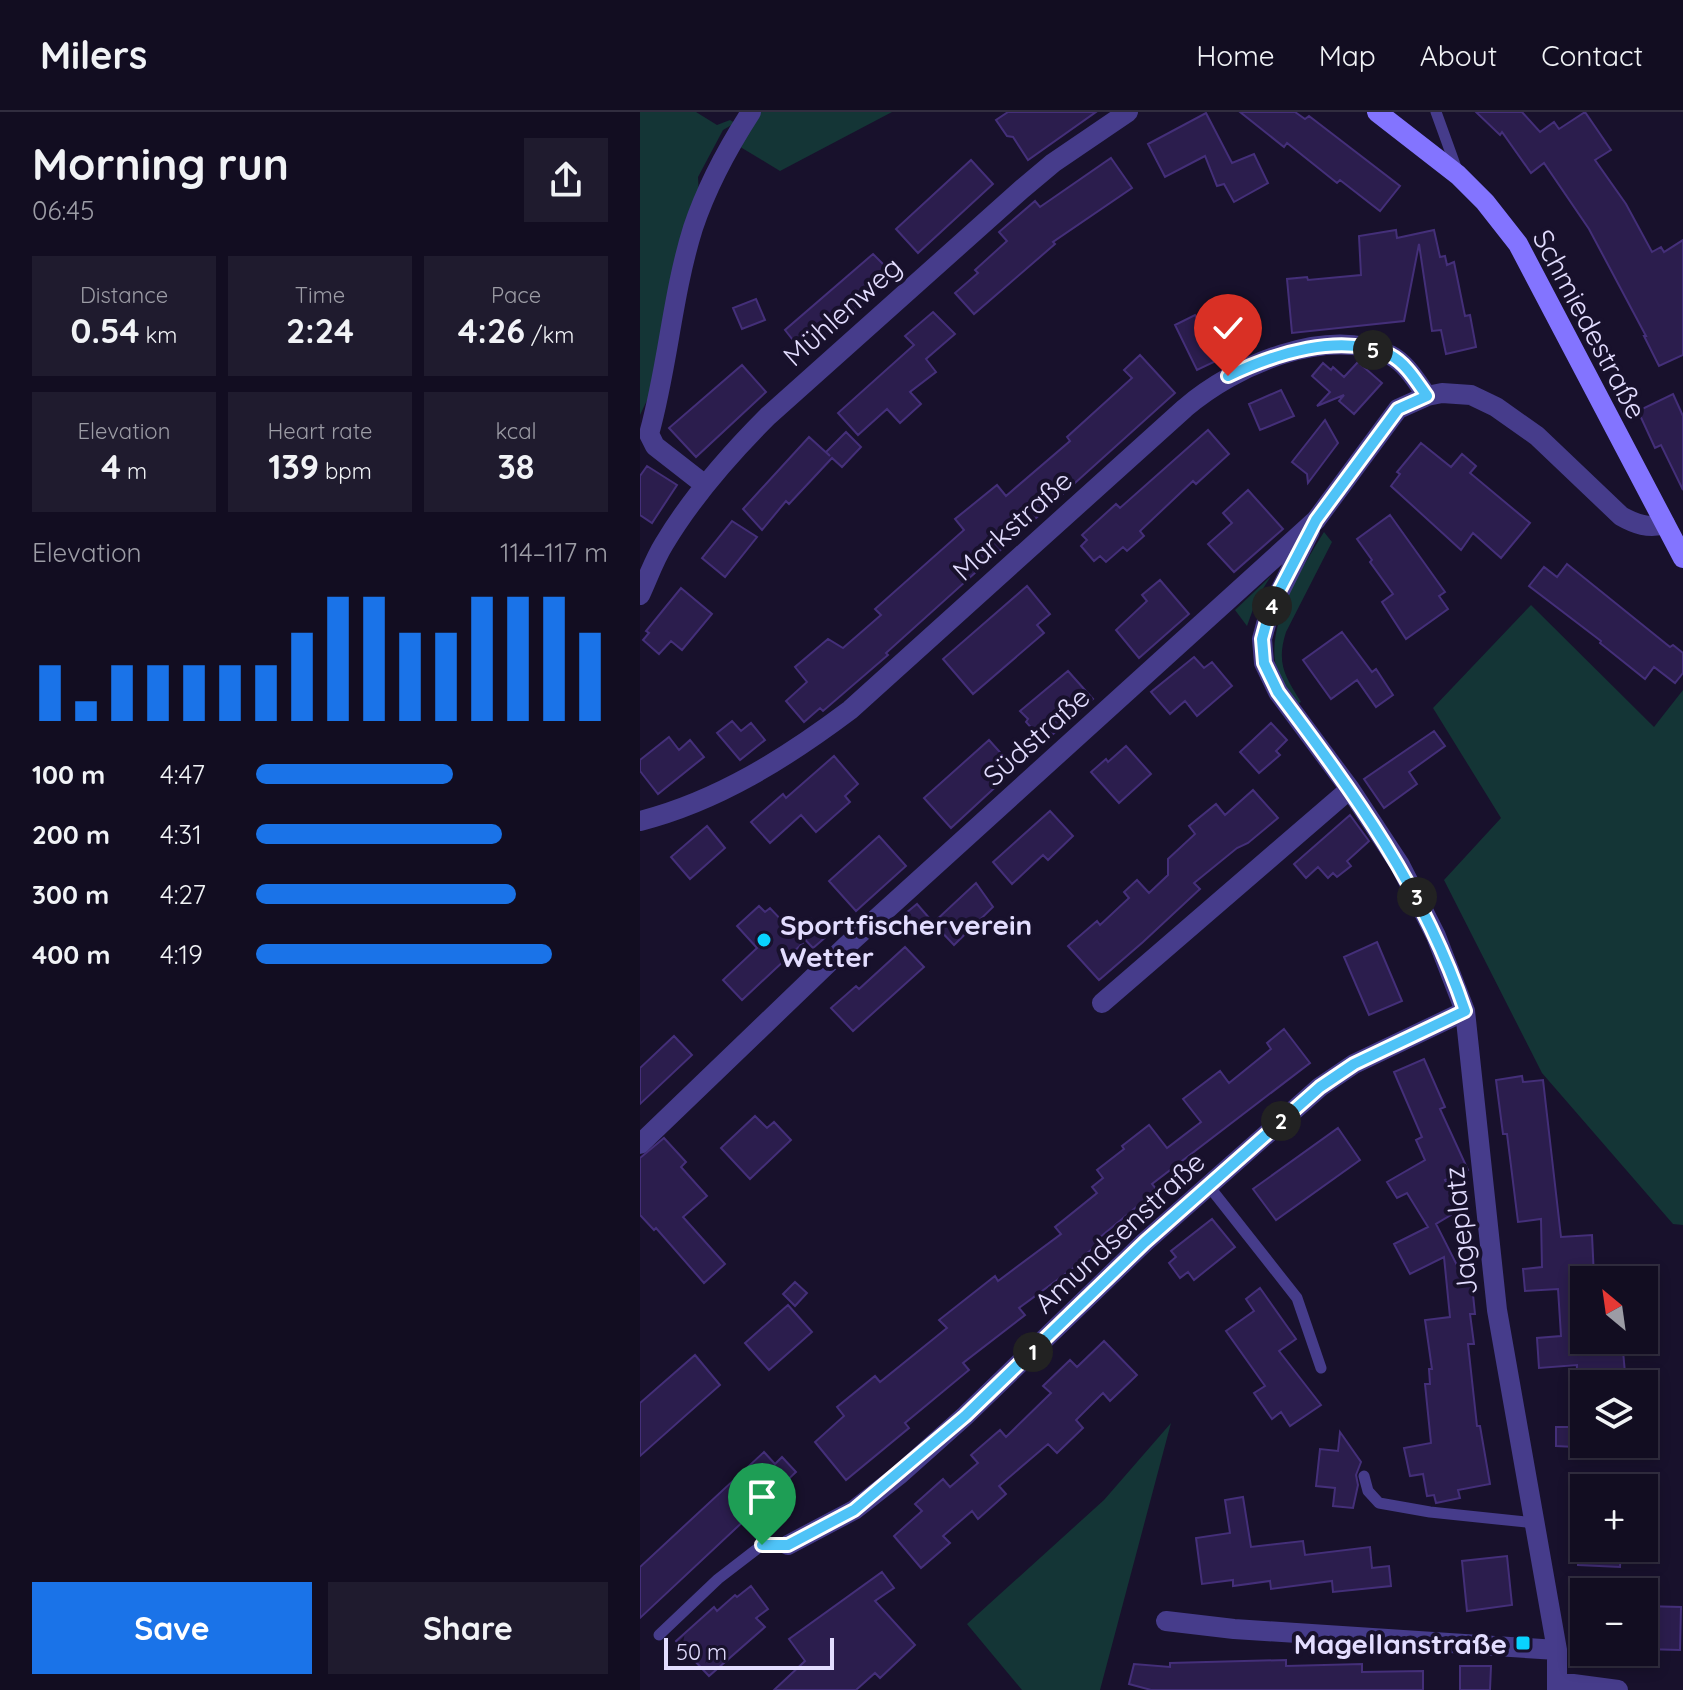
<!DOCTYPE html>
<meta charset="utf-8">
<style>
body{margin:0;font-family:Quicksand,sans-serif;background:#1f1b2e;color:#f1f3f6;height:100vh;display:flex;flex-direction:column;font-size:30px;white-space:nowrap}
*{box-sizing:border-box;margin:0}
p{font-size:26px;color:#9c9ca5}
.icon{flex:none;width:44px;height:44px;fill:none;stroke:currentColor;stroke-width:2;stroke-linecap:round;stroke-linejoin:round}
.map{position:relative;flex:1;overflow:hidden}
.panel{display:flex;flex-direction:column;background:#120d21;width:640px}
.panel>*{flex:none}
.needle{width:52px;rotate:331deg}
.fabs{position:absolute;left:930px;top:1154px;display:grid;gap:16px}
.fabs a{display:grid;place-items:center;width:88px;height:88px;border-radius:0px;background:#120d21;box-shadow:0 4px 12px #0003,0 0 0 2px #312d3f;font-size:40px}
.scale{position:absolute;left:24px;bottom:20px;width:170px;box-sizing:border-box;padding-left:8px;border:4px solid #e3ddff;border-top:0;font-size:22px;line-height:28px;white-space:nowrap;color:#e3ddff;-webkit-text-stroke:6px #18112c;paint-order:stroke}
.pin{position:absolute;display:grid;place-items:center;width:68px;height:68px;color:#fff;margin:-82px -34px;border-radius:50% 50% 50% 0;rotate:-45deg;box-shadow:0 0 8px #0007}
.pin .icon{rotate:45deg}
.km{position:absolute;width:40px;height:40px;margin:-20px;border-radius:50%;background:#222;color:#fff;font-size:22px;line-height:40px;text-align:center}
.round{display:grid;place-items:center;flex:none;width:84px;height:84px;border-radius:0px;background:#1f1b2e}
.summary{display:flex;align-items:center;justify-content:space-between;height:136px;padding:0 32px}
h1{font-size:44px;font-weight:800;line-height:60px}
.figures{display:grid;grid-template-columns:repeat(3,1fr);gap:12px;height:136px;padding:8px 32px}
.figures div{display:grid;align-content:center;border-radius:0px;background:#1f1b2e;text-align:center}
.figures b{font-size:34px;font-weight:800}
.figures small{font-size:22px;font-weight:400}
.figures p{font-size:22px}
.chart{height:224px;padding:16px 32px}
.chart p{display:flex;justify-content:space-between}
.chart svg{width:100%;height:144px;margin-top:8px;stroke:#1a73e8;stroke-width:6}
.cta{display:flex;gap:16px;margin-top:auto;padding:16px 32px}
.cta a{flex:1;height:92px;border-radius:0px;background:#1a73e8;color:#fff;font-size:32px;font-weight:800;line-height:92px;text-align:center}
.cta a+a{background:#1f1b2e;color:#f1f3f6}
ul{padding:0 32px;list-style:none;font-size:26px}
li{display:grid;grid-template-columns:128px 96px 1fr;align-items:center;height:60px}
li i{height:20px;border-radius:10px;background:#1a73e8}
header{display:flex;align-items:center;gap:48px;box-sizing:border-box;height:112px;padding:0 40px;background:#120d21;border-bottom:2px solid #312d3f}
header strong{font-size:38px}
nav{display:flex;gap:44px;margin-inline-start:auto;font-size:28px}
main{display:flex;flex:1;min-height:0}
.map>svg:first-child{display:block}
</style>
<header>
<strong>Milers</strong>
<nav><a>Home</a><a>Map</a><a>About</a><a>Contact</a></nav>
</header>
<main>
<section class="panel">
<div class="summary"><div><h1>Morning run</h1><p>06:45</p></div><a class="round"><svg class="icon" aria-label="share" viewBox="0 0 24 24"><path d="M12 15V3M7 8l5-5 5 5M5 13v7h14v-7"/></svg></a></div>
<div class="figures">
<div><p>Distance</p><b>0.54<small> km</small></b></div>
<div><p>Time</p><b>2:24</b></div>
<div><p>Pace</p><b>4:26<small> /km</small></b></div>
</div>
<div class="figures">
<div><p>Elevation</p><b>4<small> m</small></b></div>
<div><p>Heart rate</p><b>139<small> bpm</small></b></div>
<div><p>kcal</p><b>38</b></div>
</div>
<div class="chart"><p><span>Elevation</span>114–117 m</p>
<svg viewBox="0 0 160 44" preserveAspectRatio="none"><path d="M5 44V27M15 44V38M25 44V27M35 44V27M45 44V27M55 44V27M65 44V27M75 44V17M85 44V6M95 44V6M105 44V17M115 44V17M125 44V6M135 44V6M145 44V6M155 44V17"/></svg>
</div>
<ul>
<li><b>100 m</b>4:47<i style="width:56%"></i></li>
<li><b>200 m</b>4:31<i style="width:70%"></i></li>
<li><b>300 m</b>4:27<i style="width:74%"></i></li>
<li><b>400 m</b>4:19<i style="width:84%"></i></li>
</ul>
<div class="cta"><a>Save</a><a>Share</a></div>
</section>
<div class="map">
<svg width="1043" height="1578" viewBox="0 0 1043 1578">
<rect width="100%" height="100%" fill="#18112c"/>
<!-- green -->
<path fill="#143536" d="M0 0H56L77 13 90 8 95 11 83 18 58 65 59 85 12 278 0 303Z
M120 0H252L140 59 97 33Z
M684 420 692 430 646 520C636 551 645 564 661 590L657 592C649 580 640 568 636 554 626 512 663 454 684 420Z
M631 464 617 486 607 514 595 498Z
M891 493 1014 615 1043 578V1113L1033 1112 902 961 804 768 861 706 793 596Z
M531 1311 460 1578H382L327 1512 464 1388Z"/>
<!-- building -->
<path fill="#2b1d4d" stroke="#442f79" stroke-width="2" d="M368 0H456L388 48 373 25 367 24 356 8Z
M600 0H655L665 7 669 4 760 74 740 99 700 68 697 71 647 31 644 35Z
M836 0H882L900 20 914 10 919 17 945 0 971 38 955 48 986 92 1012 140 1021 135 1024 140 1043 128V243L1019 254 1004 224H1006L949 117 904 51 891 61 862 20 860 23Z
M566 1 592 51 614 42 628 71 594 90 584 72 577 74 565 44 525 65 508 32Z
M471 46 492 76 413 130 415 132 334 202 315 181 338 161 335 158 367 129 359 120 395 89 400 95Z
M331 48 353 72 278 141 256 117Z
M756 118 757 126 794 118 800 145 805 144 807 153 814 150 825 204 830 203 836 235 806 242 801 218 792 219 779 132 764 209 652 221 647 167 667 165 668 168 721 163 719 124Z
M233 142 254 163 164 242 145 218Z
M116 187 125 208 102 217 93 196Z
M602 196 618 229 557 258 535 213 555 203 562 216Z
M293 200 315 222 286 247 296 260 270 280 281 292 260 311 247 297 218 323 198 301 274 233 265 224Z
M500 243 535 281 246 541 248 543 183 599 180 596 164 610 146 589 167 570 155 555 188 527 203 536 241 503 235 497 324 418 315 407 357 373 366 384 430 329 427 325 492 266 484 258Z
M718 250 742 271 714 302 699 289 704 283 677 294 690 280 672 264 683 251 691 258 693 255 704 265Z
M102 253 126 280 56 345 29 316Z
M641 278 654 304 620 318 609 292Z
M1033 282 1043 304V378L1021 333 1015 336 998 299Z
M685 308 698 331 668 371 667 362 652 350Z
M568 318 589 342 556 372 553 369 500 419 504 424 487 439 483 435 466 450 460 444 454 449 441 434 447 428 442 423 476 392 480 396Z
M206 320 221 335 202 355 192 346 149 392 146 389 122 418 103 397 169 325 190 344 186 340Z
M781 331 811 355 822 342 836 354 830 361 890 411 861 446 833 421 821 438 751 374 760 362 757 360Z
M7 354 37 373 12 411 0 403V364Z
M608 378 643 417 594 460 568 432 592 411 583 401Z
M750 403 805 480 799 484 808 497 766 527 742 490 753 482 730 450 732 448 717 427Z
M92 409 117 425 85 465 62 446Z
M927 452 1030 535 1033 533 1043 541V561L1035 571 1014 555 1005 567 960 531 961 529 889 474 904 455 917 465Z
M520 468 549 502 499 546 476 518 507 489 502 483Z
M387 474 410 502 397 513 404 521 333 582 303 547Z
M41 476 72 502 42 538 31 529 19 542 3 528 9 521 6 519Z
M702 520 732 560 736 557 753 583 736 595 717 568 691 587 663 548Z
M554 545 564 556 572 550 592 574 557 604 545 589 530 602 511 580Z
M428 559 453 587 404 630 386 610 388 607 380 599Z
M92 609 101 619 111 611 125 628 100 648 77 621Z
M631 611 647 628 636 639 640 643 619 661 600 640Z
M794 619 805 634 769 660 777 672 744 696 724 667Z
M29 625 39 638 50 628 64 645 18 682 0 659V648Z
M349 628 375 657 311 716 284 686Z
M486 634 511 662 479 691 451 660 466 647 468 650Z
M194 644 218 672 205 684 210 690 176 720 161 703 130 731 111 710 143 682 146 686Z
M613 678 638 706 608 731 597 736 554 771 560 777 503 830 459 868 428 834 457 809 460 813 489 786 484 780 497 768 509 781 528 763V747L555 722 549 714 576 692 585 703Z
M410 699 433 724 408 748 403 743 372 772 353 750Z
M710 703 729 729 707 749 711 754 697 765 693 761 688 766 678 755 666 766 654 752Z
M67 714 85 736 50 767 31 745Z
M239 724 266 754 216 799 189 769Z
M336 771 353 795 314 833 293 811Z
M277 792 290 807 275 820 261 805Z
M119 794 125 800 130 796 163 831 102 888 83 868 117 836 97 814Z
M171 807 187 824 173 836 158 820Z
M737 830 762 889 729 903 704 845Z
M265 835 284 855 213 919 191 896 216 874 219 877Z
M644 917 670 951 512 1072 517 1078 459 1126 462 1129 441 1146 443 1149 379 1196 385 1203 323 1251 329 1258 265 1311 269 1316 206 1368 175 1330 204 1304 197 1295 235 1264 240 1270 307 1216 299 1208 355 1164 358 1169 421 1122 415 1115 457 1081 452 1075 463 1066 457 1058 484 1037 482 1034 509 1013 527 1036 561 1010 543 987 580 959 589 971 631 937 627 931Z
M34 924 52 943 0 992V956Z
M784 947 805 995 800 997 828 1058 805 1068 821 1097 796 1112 824 1167 831 1163 835 1202H830L834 1232H828L837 1314H840L850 1372 818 1378 820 1386 796 1391 794 1383 787 1384 783 1362 770 1364 764 1336 791 1331 785 1272H790L789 1257H792L785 1208 810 1205 804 1145 770 1162 754 1132 788 1115 767 1081 757 1086 747 1070 785 1048 776 1028 782 1025 754 960Z
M882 964 883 970 903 968 921 1125 952 1123 954 1165 944 1166V1228H982L986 1272H936L937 1253 899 1256 897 1226 921 1224 918 1177 885 1179 883 1157 902 1155 901 1107 878 1110 867 1022H863L856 968Z
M115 1004 127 1016 134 1010 151 1028 110 1067 81 1036Z
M698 1016 720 1048 636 1108 613 1077Z
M24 1026 46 1050 41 1055 67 1084 43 1105 85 1152 64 1171 16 1116 14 1118 0 1103V1046Z
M572 1107 595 1135 554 1168 548 1160 540 1166 529 1151 536 1145 531 1139Z
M155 1170 167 1181 155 1194 143 1182Z
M620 1176 656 1227 639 1239 681 1293 650 1314 641 1300 632 1307 614 1281 625 1274 586 1219 614 1199 606 1187Z
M148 1193 172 1220 129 1258 105 1231Z
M464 1229 497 1263 470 1289 463 1281 436 1308 443 1316 417 1341 408 1332 359 1374 366 1382 338 1407 332 1399 303 1424 310 1431 281 1456 254 1424 282 1399 275 1392 303 1367 310 1375 338 1351 331 1343 360 1318 366 1325 411 1281 403 1274 430 1248 437 1255Z
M55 1243 80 1273 0 1344V1291Z
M916 1315H936L935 1335 916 1334Z
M700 1320 721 1350 716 1363 718 1373 713 1396 693 1394 695 1376 676 1374 680 1337 698 1339Z
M124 1340 135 1352 142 1345 156 1360 0 1506V1455Z
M603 1385 611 1435 663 1429 665 1443 730 1435 732 1456 749 1454 751 1474 693 1480 692 1469 631 1477 630 1469 593 1474V1468L562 1472 556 1426 590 1421 585 1388Z
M938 1436H981L980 1455 938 1453Z
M867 1444 872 1493 827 1499 822 1449Z
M242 1460 254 1476 235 1489 275 1533 240 1566 235 1561 216 1578H134L165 1549 149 1527Z
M111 1474 128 1497 116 1506 125 1515 69 1564 36 1529 74 1495 77 1499 95 1483 97 1485Z
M1004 1494 1041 1495 1040 1538 1004 1537Z
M646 1548V1554L722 1552V1560L783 1559V1578H511L489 1572 494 1552 530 1555V1551Z
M820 1554H851L850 1578H820Z"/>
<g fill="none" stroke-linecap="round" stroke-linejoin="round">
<!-- service -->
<path stroke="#463c8b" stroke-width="11" d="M796 0 817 58
M568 1073 657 1186 681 1256
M724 1364 728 1379 739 1391 790 1400 895 1411
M19 1523 78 1467 122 1433H148"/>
<!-- minor -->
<path stroke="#463c8b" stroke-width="20" d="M65 373 15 334 9 322C28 254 32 183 53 116 67 74 87 37 111 0
M670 419 629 501 622 527 624 551 638 580 710 677 760 753 796 824 825 899 857 1198 917 1538V1578
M0 483C8 466 14 448 24 432 52 385 89 343 128 304L382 77 413 51 488 0
M0 709C78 689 146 646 210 598L545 296C594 254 685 213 750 243 766 251 777 270 787 284
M462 891 710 677
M0 1032 204 836 676 408 758 297 787 284 802 281 831 283 856 295 897 324 981 404C995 412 1009 417 1025 412
M148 1433 214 1398 260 1362 325 1304 505 1130 680 975 714 952 825 899
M526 1509 594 1517 917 1538
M918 1570 978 1578"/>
<!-- secondary -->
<path stroke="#8374ff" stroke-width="20" d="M737 0 818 63 845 90 878 132 1043 446"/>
</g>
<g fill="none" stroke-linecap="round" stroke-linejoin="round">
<!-- route casing -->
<g stroke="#fff" stroke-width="16">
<path id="route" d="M122 1433H148L214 1398 325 1304 505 1130 680 975 714 952 825 899C783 775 715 683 638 580L624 551 622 527 629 501 639 479 676 408 758 297 787 284C777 270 766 251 750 243 700 220 634 242 588 264"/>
</g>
<!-- route -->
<use href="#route" stroke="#4fc3f7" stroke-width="10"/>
</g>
<!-- markers -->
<g fill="#09d2ff" stroke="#18112c" stroke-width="3">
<circle cx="124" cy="828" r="8"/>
<rect x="875" y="1523" width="16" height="16" rx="4"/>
</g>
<g text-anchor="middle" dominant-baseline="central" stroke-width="8" stroke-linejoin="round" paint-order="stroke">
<!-- street labels -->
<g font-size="28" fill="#e3ddff" stroke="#18112c">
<text transform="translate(202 199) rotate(-42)">Mühlenweg</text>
<text transform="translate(950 212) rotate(62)">Schmiedestraße</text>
<text transform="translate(372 413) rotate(-42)">Markstraße</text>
<text transform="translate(396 624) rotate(-42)">Südstraße</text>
<text transform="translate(820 1119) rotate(-96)">Jageplatz</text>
<text transform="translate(479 1120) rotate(-43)">Amundsenstraße</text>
</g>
<!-- poi labels -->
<g font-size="28" font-weight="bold" fill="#e3ddff" stroke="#18112c" text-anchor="start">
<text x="140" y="812">Sportfischerverein<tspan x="140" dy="32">Wetter</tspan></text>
<text x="867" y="1531" text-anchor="end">Magellanstraße</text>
</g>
</g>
</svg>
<div class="fabs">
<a><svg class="needle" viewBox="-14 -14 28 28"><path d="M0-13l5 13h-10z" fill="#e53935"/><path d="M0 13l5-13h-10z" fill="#9c9ca5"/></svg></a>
<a><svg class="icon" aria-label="layers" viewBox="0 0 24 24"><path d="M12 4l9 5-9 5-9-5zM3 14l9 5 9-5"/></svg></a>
<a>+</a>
<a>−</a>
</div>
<div class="scale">50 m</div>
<div class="pin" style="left:122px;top:1433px;background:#1e9e55"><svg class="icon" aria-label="arrive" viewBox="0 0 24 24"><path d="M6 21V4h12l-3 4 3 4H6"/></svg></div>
<div class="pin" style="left:588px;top:264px;background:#d93025"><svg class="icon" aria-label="check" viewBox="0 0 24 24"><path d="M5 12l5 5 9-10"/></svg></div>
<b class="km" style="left:393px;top:1240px">1</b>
<b class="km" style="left:641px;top:1009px">2</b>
<b class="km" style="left:777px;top:785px">3</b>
<b class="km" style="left:632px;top:494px">4</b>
<b class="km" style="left:733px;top:238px">5</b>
</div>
</main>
